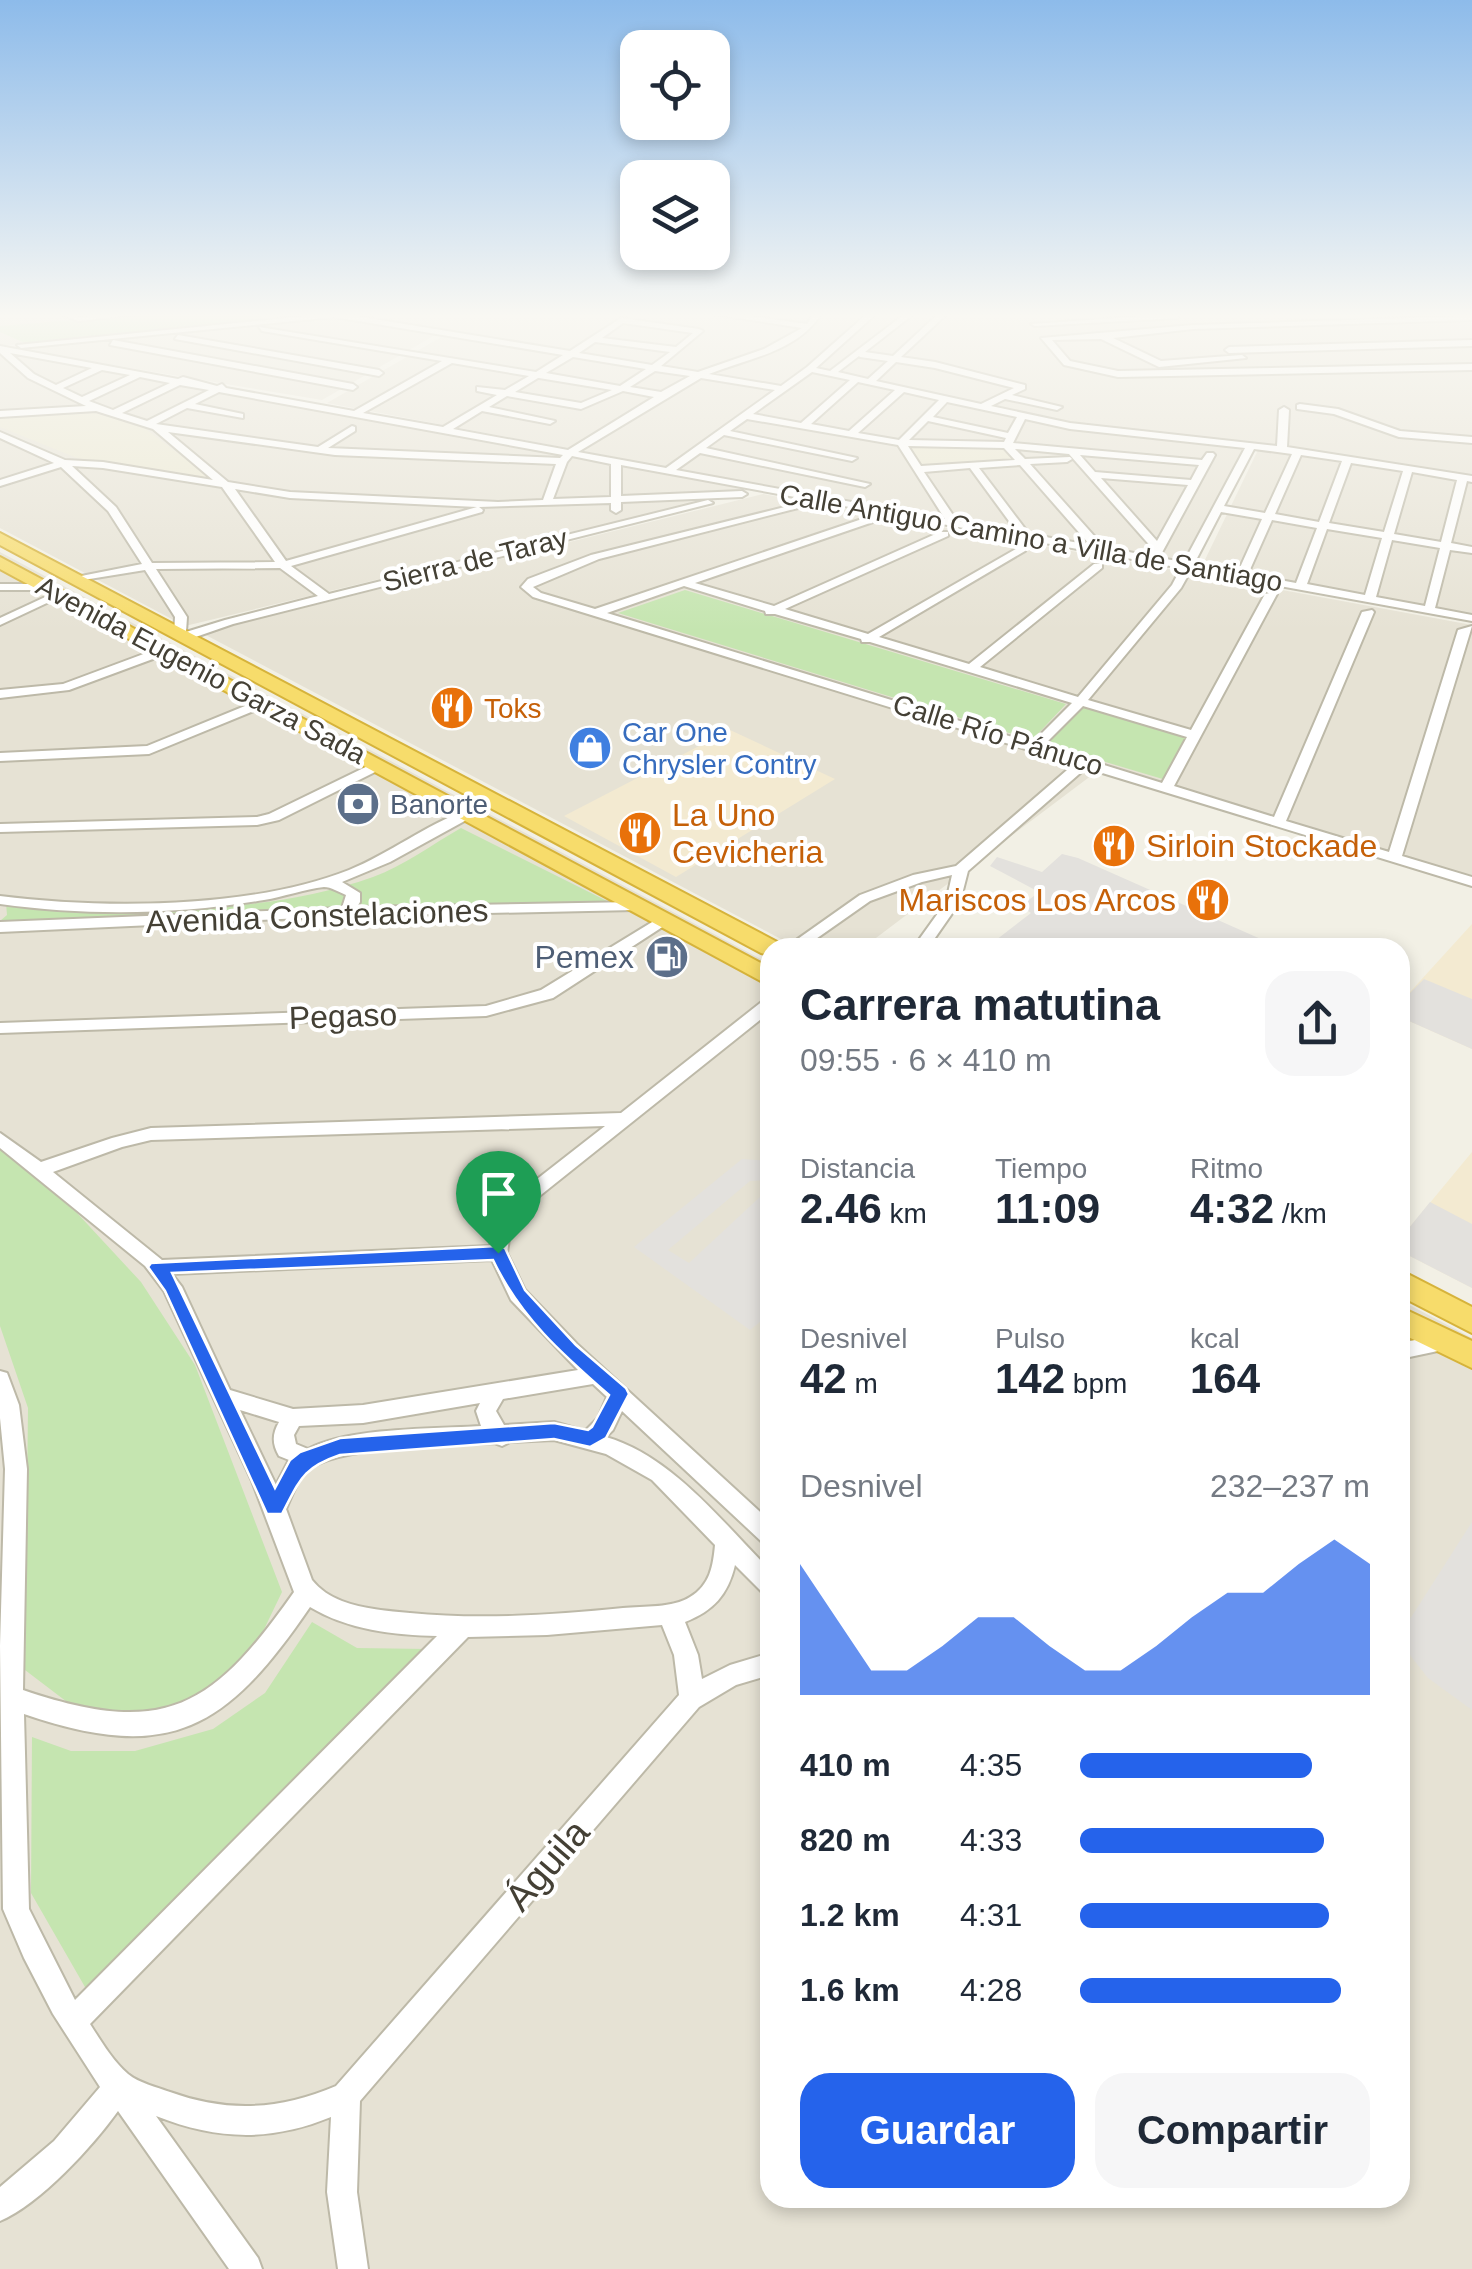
<!DOCTYPE html>
<html lang="es">
<meta charset="utf-8">
<style>
body{margin:0;font-family:Arial,sans-serif;background:#f6f6f7;color:#1f2937;height:100vh;display:flex;flex-direction:column;font-size:38px;white-space:nowrap}
*{box-sizing:border-box;margin:0}
p{font-size:32px;color:#747a83}
.icon{flex:none;width:55px;height:55px;fill:none;stroke:currentColor;stroke-width:2;stroke-linecap:round;stroke-linejoin:round}
.map{position:relative;flex:1;overflow:hidden}
.drawer{position:absolute;left:760px;top:938px;width:650px;height:1270px;display:flex;flex-direction:column;background:#fff;border-radius:30px;box-shadow:0 5px 15px #0003}
.drawer>*{flex:none}
.tools{position:absolute;left:620px;top:30px;display:grid;gap:20px}
.tools a{display:grid;place-items:center;width:110px;height:110px;border-radius:20px;background:#fff;box-shadow:0 5px 15px #0003;font-size:50px}
.pin{position:absolute;display:grid;place-items:center;width:85px;height:85px;color:#fff;margin:-102px -42px;border-radius:50% 50% 50% 0;rotate:-45deg;box-shadow:0 0 10px #0007}
.pin .icon{rotate:45deg}
.round{display:grid;place-items:center;flex:none;width:105px;height:105px;border-radius:30px;background:#f6f6f7}
.summary{display:flex;align-items:center;justify-content:space-between;height:170px;padding:0 40px}
h1{font-size:45px;font-weight:700;line-height:75px}
.metrics{display:grid;grid-template-columns:repeat(3,1fr);gap:15px;height:170px;padding:10px 40px}
.metrics div{display:grid;align-content:center}
.metrics b{font-size:42px;font-weight:700}
.metrics small{font-size:28px;font-weight:400}
.metrics p{font-size:28px}
.chart{height:280px;padding:20px 40px}
.chart p{display:flex;justify-content:space-between}
.chart svg{width:100%;height:180px;margin-top:10px;fill:#2563eb;opacity:.7}
.action{display:flex;gap:20px;margin-top:auto;padding:20px 40px}
.action a{flex:1;height:115px;border-radius:30px;background:#2563eb;color:#fff;font-size:40px;font-weight:700;line-height:115px;text-align:center}
.action a+a{background:#f6f6f7;color:#1f2937}
ul{padding:0 40px;list-style:none;font-size:32px}
li{display:grid;grid-template-columns:160px 120px 1fr;align-items:center;height:75px}
li i{height:25px;border-radius:12px;background:#2563eb}
.map>svg:first-child{display:block}
</style>
<div class="map">
<svg width="1472" height="2269" viewBox="0 0 1472 2269">
<rect width="100%" height="100%" fill="#f2f0e5"/>
<!-- residential -->
<path fill="#e6e2d4" d="M0 313H346L0 346Z
M360 313H1472V476L1246 442 1183 564 327 403 443 336 437 334 322 400 11 348 326 317 423 332 344 315Z
M0 352 749 490 185 626 0 528Z
M1258 450 1472 483V615L1201 568Z
M763 494 1472 625V878L1096 772 864 947H796L202 633Z
M0 552 770 964V2198H1400V1300L1472 1338V2269H0Z"/>
<!-- commercial -->
<path fill="#f3ead1" d="M730 730 835 779 676 877 564 816Z
M1472 924V1049L1400 1017V1003Z
M1472 1152V1288L1400 1251V1239Z"/>
<!-- education -->
<path fill="#eae7d0" d="M97 413 143 427 213 480 77 458 0 427V417Z
M908 447H1005L1017 459 921 466Z"/>
<!-- green -->
<path fill="#c5e5b0" d="M159 313H253L267 319 25 343 0 332V326Z
M685 590 1066 704 1032 740 618 613Z
M1081 706 1193 737 1166 780 1045 744Z
M461 828 611 903 450 911 0 921 7 915 6 903C130 909 254 919 373 877 403 866 433 844 461 828Z
M0 1148 77 1213 141 1282 195 1365 282 1592 256 1646 199 1699 122 1721 71 1705 25 1670 28 1408 0 1326Z
M312 1622 357 1648 428 1649 89 1994 31 1893 32 1737 71 1751H135L213 1729 265 1693Z"/>
<!-- parking -->
<path fill="#e3e1dd" d="M1062 854 1078 858 1279 947H987L1031 913 1021 906 1039 892 990 866 997 857 1042 872Z
M1424 979 1472 999V1049L1400 1017V1003Z
M742 1159 770 1161V1180L750 1181 668 1250 689 1263 761 1196 770 1195V1314L750 1330 634 1247Z
M1430 1202 1472 1224V1288L1400 1251V1239Z
M1472 1522V1710L1428 1678 1406 1650 1403 1630Z"/>
<g fill="none" stroke-linecap="round" stroke-linejoin="round">
<!-- minor casing -->
<g stroke="#bdb9a8" stroke-width="4">
<path id="minor" d="M57 313 80 317 144 313 79 321Z
M337 313 570 351 621 318 699 329 703 331 661 366 698 372 764 349 802 328 707 313H729L807 324 814 313H822C797 352 750 358 709 374L781 386 807 367 868 313H877L816 368 830 371 906 313H915L865 352 893 356 939 313H948L901 357 935 362 1025 385V389L1012 395 1062 407 1057 410 1005 399 991 406 1070 423 1277 446 1279 410 1284 407 1289 410 1287 447 1472 476V482L1467 481 1451 543 1472 547V553L1450 550 1435 608 1472 615V621L1191 570 1181 588 1088 700 1191 730 1265 594 1275 592 1277 594 1174 786 1274 817 1362 612 1372 610 1374 612 1286 821 1389 852 1458 630 1472 626 1402 856 1472 877V886L1086 768 968 871 960 902 928 948H913L946 902 952 875 922 882 870 901 803 948H785L860 895 913 875 956 866 1074 764 533 597 521 587 528 579 591 555 797 504 802 507 599 559 533 587 541 593 595 609 865 518H873V522L695 583 774 606 940 532H948V536L785 609 868 634 1021 546 1026 549 1025 551 879 637 969 664 1094 564H1102V568L980 667 1078 697 1172 585 1181 568 621 465V496L742 491 747 494 742 497 621 502V510L616 513 611 510V503L479 507 483 510 482 512 291 566 329 594 708 500 713 503 233 624 184 641 174 635 175 617 145 570 71 582V578L142 564 108 511 61 467 0 486V480L54 463 0 438V432L65 460 103 462 213 480 153 429 96 411 0 417V411L86 406 28 378 0 353V346L178 379 183 377 217 386 222 384 226 388 354 411 442 361 262 331 259 327 536 372 563 355 334 317 21 348 17 345ZM623 323 693 333 676 347 602 338ZM595 342 670 352 652 365 579 353ZM10 353 92 368 56 385 34 374ZM859 356 860 357 888 361 868 379 838 372ZM573 357 646 369 620 386 546 373ZM896 362 935 368 1014 388 981 404 876 381ZM452 363 529 376 505 390 477 387V391L497 395 443 427 363 413ZM102 370 130 375 82 397 63 388ZM655 371 690 376 661 392 630 387ZM812 372 850 380 801 423 753 414ZM140 377 170 383 113 410 89 401ZM538 378H539L612 390 581 403 515 392ZM701 378 775 390 666 468 578 452ZM858 382 895 390 849 431 811 424ZM180 385 209 390 147 421 122 413ZM623 391 654 397 568 450 453 429 482 411 550 424 555 421 489 407 507 396 581 409ZM219 392 563 455 560 458 328 448 355 431V427L352 426 318 447 156 424 187 408 243 418V414L195 404ZM904 392 939 400 899 440 858 433ZM947 402 1017 417 1008 433 933 417ZM747 419 898 445 945 519 676 470 700 453 865 487 870 484 706 448 724 435 852 461 857 458 730 431ZM1025 419 1070 429 1245 448 1184 562 1159 558 1215 455 1213 453H1207L1202 460 1013 443ZM928 421 1006 438 1004 442 909 440ZM168 432 335 455 556 464 543 500 498 502 290 492 228 482ZM908 446 1004 448 1015 460 921 466ZM1015 449 1069 454 1153 549 1149 556 1104 547 1030 464 1067 462 1072 459 1070 457 1025 459ZM1254 449 1292 454 1265 513 1224 506ZM1080 455 1199 465 1191 480 1095 472ZM1301 455 1342 461 1319 522 1275 514ZM572 456 611 464V497L553 499 567 462ZM1351 463 1403 471 1384 532 1329 523ZM1020 465 1090 545 1029 534 979 468ZM72 466 103 468 222 487 275 562 152 563 116 507ZM970 468 1017 532 957 521 924 472ZM1412 472 1457 480 1441 542 1394 534ZM1101 478 1188 485 1157 541ZM235 489 290 498 477 507 286 561ZM1221 512 1262 519 1238 572 1194 564ZM1272 520 1317 528 1296 583 1248 574ZM1327 529 1382 538 1365 595 1307 584ZM1392 540 1440 548 1425 606 1376 597ZM280 568 318 596 225 620 186 632 187 617 156 569ZM684 586 765 611 766 614H775L861 639 862 642H870L1072 703 1032 743 607 613ZM1083 706 1187 737 1162 783 1043 746Z
M1175 314 1178 318 1035 326 1031 324Z
M1472 316V320L1193 329 1113 338 1161 361 1242 355 1246 358 1159 367 1101 339 1052 340 1070 361 1118 371 1472 364V370L1118 377 1064 365 1041 338 1193 325Z
M178 335 379 370 383 373 379 376 175 339Z
M113 340 353 384 357 387 353 390 110 345Z
M1472 340V346L1229 353 1225 350 1229 347Z
M1300 404 1338 409 1400 431 1472 437V443L1399 437 1334 414 1297 409V405Z
M0 584H45L51 587 45 590H0Z
M56 592 66 594 0 625V618Z
M165 646 171 650 169 653 69 690 0 698V690L63 684Z
M262 699 266 700V706L149 754 0 761V753L147 746Z
M378 761 383 762V768L279 820 257 825 0 832V824L257 817 269 814Z
M465 811 470 812V818L390 862 342 882 360 893V902L357 907 635 902 642 906 635 910 346 916 0 932V922L342 908 346 895C339 892 331 887 324 887 305 889 283 897 264 900 177 915 87 916 0 904V896C104 909 250 909 349 870 389 854 427 824 465 811Z
M662 916 667 918 670 921 667 924 553 998 486 1016 0 1033V1023L486 1006 541 990Z
M770 999V1012L522 1210 510 1232 507 1253 525 1290 577 1344 770 1521V1545L762 1542 622 1411 613 1430 606 1437C672 1456 723 1523 770 1570V1595L762 1592 735 1565C728 1595 713 1611 685 1622L698 1655 702 1679 730 1665 770 1653V1675L736 1685 699 1707 360 2101 357 2192 368 2269H338L327 2192 331 2117C271 2142 216 2140 156 2116L258 2258 262 2269H229L118 2111C93 2146 40 2204 0 2221V2187L54 2141 100 2087 53 2014 24 1958 3 1909 0 1646 5 1469 0 1418V1371L7 1373 19 1405 27 1469 23 1690C164 1738 212 1709 294 1592L252 1481 164 1291 145 1266 0 1148V1133L41 1162 112 1138 151 1128 621 1113 764 1000ZM605 1126 509 1201 492 1232 490 1246 162 1260 53 1172 122 1147 151 1140ZM492 1260 511 1300 578 1370 363 1405 293 1409 230 1390 182 1287 172 1274ZM593 1384 607 1397 598 1418 585 1431 554 1422 504 1425 496 1411 503 1399ZM480 1403 476 1411 481 1426C433 1429 350 1427 308 1449L296 1444 294 1435 299 1426 363 1423ZM240 1410 279 1422C272 1434 272 1444 279 1456L289 1460 276 1485ZM554 1440 606 1454 652 1480 715 1545C713 1566 710 1585 690 1597 673 1608 644 1606 623 1608 553 1615 480 1620 410 1613 388 1611 363 1609 342 1601 331 1597 319 1589 312 1580L286 1509C291 1498 296 1483 304 1474 328 1445 455 1445 494 1443L502 1446 510 1442ZM310 1607C348 1630 394 1635 437 1636L75 2000 29 1909 24 1714C170 1764 226 1730 310 1607ZM662 1625 674 1655 679 1695 336 2086C279 2110 228 2113 170 2092 156 2087 139 2083 128 2074 112 2060 101 2041 90 2024L468 1637 547 1635Z
M1445 1334 1452 1336 1455 1342 1452 1348 1400 1359V1343Z"/>
</g>
<!-- highway casing -->
<g stroke="#d6b33b" stroke-width="4">
<path id="highway" d="M0 533 779 943 782 948H770V955L761 953 0 545Z
M0 557 770 968V986L0 569Z
M1400 1270 1472 1307V1333L1400 1296Z
M1400 1307 1472 1341V1368L1400 1333Z"/>
</g>
<!-- minor -->
<use href="#minor" fill="#fff" fill-rule="evenodd"/>
<!-- highway -->
<use href="#highway" fill="#f7dc6b" fill-rule="evenodd"/>
</g>
<!-- sky -->
<linearGradient id="sky" x2="0" y2="1"><stop stop-color="#8dbbea"/><stop offset="0.5" stop-color="#f9f8f3"/><stop offset="1" stop-color="#f9f8f3" stop-opacity="0"/></linearGradient>
<rect width="1472" height="631" fill="url(#sky)"/>
<!-- route -->
<path fill="#2563eb" stroke="#fff" stroke-width="2.5" fill-rule="evenodd" d="M498 1246 505 1248 525 1290 576 1345 626 1388 629 1394 606 1438 590 1447 554 1439 340 1455C302 1468 300 1480 282 1514H267L165 1291 148 1267 151 1263ZM493 1260C520 1317 562 1354 609 1395L592 1427 588 1430 554 1423 340 1438 300 1452 290 1460 275 1488 172 1273Z"/>
<!-- icons -->
<defs>
<g id="restaurant-disc" transform="scale(2.25)"><circle r="9.5" fill="#e8710a" stroke="#fff"/><path d="M-5-6h1v4h1v-4h1v4h1v-4h1v5L-1.5 .5V6h-2V.5L-5-1ZM5-6V6H3V1.5H1.5Q1.5-4 5-6Z" fill="#fff"/></g>
<g id="shop-disc" transform="scale(2.25)"><circle r="9.5" fill="#3f7fe0" stroke="#fff"/><path d="M-5-2.5h2.3a2.7 3.5 0 0 1 5.4 0H5L5.5 6h-11ZM-1.5-2.5h3a1.5 2.3 0 0 0-3 0Z" fill="#fff"/></g>
<g id="bank-disc" transform="scale(2.25)"><circle r="9.5" fill="#5c6f8a" stroke="#fff"/><path d="M-6-4H6V4H-6ZM0-2.3a2.3 2.3 0 1 0 0 4.6a2.3 2.3 0 1 0 0-4.6Z" fill="#fff"/></g>
<g id="fuel-disc" transform="scale(2.25)"><circle r="9.5" fill="#5c6f8a" stroke="#fff"/><path d="M-5.5-6h7V0h2V4h1.3V-2.5L3-4.5l.8-.8L6-3V5H2.5V1h-1V6h-7ZM-4.2-4.7v3.2H.2V-4.7Z" fill="#fff"/></g>
</defs>
<g fill-rule="evenodd">
<use href="#restaurant-disc" x="452" y="708"/>
<use href="#shop-disc" x="590" y="748"/>
<use href="#bank-disc" x="358" y="804"/>
<use href="#restaurant-disc" x="640" y="833"/>
<use href="#restaurant-disc" x="1114" y="846"/>
<use href="#restaurant-disc" x="1208" y="900"/>
<use href="#fuel-disc" x="667" y="957"/>
</g>
<g text-anchor="middle" dominant-baseline="central" stroke-width="8" stroke-linejoin="round" paint-order="stroke">
<!-- far-street labels -->
<g font-size="28" fill="#444035" stroke="#fff">
<text transform="translate(1031 538) rotate(10)">Calle Antiguo Camino a Villa de Santiago</text>
<text transform="translate(475 560) rotate(-14)">Sierra de Taray</text>
<text transform="translate(201 670) rotate(28)">Avenida Eugenio Garza Sada</text>
<text transform="translate(998 735) rotate(17)">Calle Río Pánuco</text>
</g>
<!-- far-food labels -->
<g font-size="28" fill="#c56008" stroke="#fff" text-anchor="start">
<text x="484" y="708">Toks</text>
</g>
<!-- far-shop labels -->
<g font-size="28" fill="#366cbe" stroke="#fff" text-anchor="start">
<text x="622" y="732">Car One<tspan x="622" dy="32">Chrysler Contry</tspan></text>
</g>
<!-- far-service labels -->
<g font-size="28" fill="#4e5e75" stroke="#fff" text-anchor="start">
<text x="390" y="804">Banorte</text>
</g>
<!-- food labels -->
<g font-size="32" fill="#c56008" stroke="#fff" text-anchor="start">
<text x="672" y="815">La Uno<tspan x="672" dy="37">Cevicheria</tspan></text>
<text x="1146" y="846">Sirloin Stockade</text>
<text x="1176" y="900" text-anchor="end">Mariscos Los Arcos</text>
</g>
<!-- street labels -->
<g font-size="32" fill="#444035" stroke="#fff">
<text transform="translate(317 916) rotate(-2)">Avenida Constelaciones</text>
<text transform="translate(343 1016) rotate(-2)">Pegaso</text>
</g>
<!-- service labels -->
<g font-size="32" fill="#4e5e75" stroke="#fff" text-anchor="end">
<text x="634" y="957">Pemex</text>
</g>
<!-- near-street labels -->
<g font-size="38" fill="#444035" stroke="#fff">
<text transform="translate(547 1865) rotate(-49)">Águila</text>
</g>
</g>
</svg>
<div class="tools">
<a><svg class="icon" aria-label="locate" viewBox="0 0 24 24"><circle cx="12" cy="12" r="6"/><path d="M12 2v4M12 18v4M2 12h4M18 12h4"/></svg></a>
<a><svg class="icon" aria-label="layers" viewBox="0 0 24 24"><path d="M12 4l9 5-9 5-9-5zM3 14l9 5 9-5"/></svg></a>
</div>
<div class="pin" style="left:498px;top:1253px;background:#1e9e55"><svg class="icon" aria-label="arrive" viewBox="0 0 24 24"><path d="M6 21V4h12l-3 4 3 4H6"/></svg></div>
<section class="drawer">
<div class="summary"><div><h1>Carrera matutina</h1><p>09:55 · 6 × 410 m</p></div><a class="round"><svg class="icon" aria-label="share" viewBox="0 0 24 24"><path d="M12 15V3M7 8l5-5 5 5M5 13v7h14v-7"/></svg></a></div>
<div class="metrics">
<div><p>Distancia</p><b>2.46<small> km</small></b></div>
<div><p>Tiempo</p><b>11:09</b></div>
<div><p>Ritmo</p><b>4:32<small> /km</small></b></div>
</div>
<div class="metrics">
<div><p>Desnivel</p><b>42<small> m</small></b></div>
<div><p>Pulso</p><b>142<small> bpm</small></b></div>
<div><p>kcal</p><b>164</b></div>
</div>
<div class="chart"><p><span>Desnivel</span>232–237 m</p>
<svg viewBox="0 0 160 44" preserveAspectRatio="none"><path d="M0 44V12L10 25L20 38L30 38L40 32L50 25L60 25L70 32L80 38L90 38L100 32L110 25L120 19L130 19L140 12L150 6L160 12V44z"/></svg>
</div>
<ul>
<li><b>410 m</b>4:35<i style="width:80%"></i></li>
<li><b>820 m</b>4:33<i style="width:84%"></i></li>
<li><b>1.2 km</b>4:31<i style="width:86%"></i></li>
<li><b>1.6 km</b>4:28<i style="width:90%"></i></li>
</ul>
<div class="action"><a>Guardar</a><a>Compartir</a></div>
</section>
</div>
